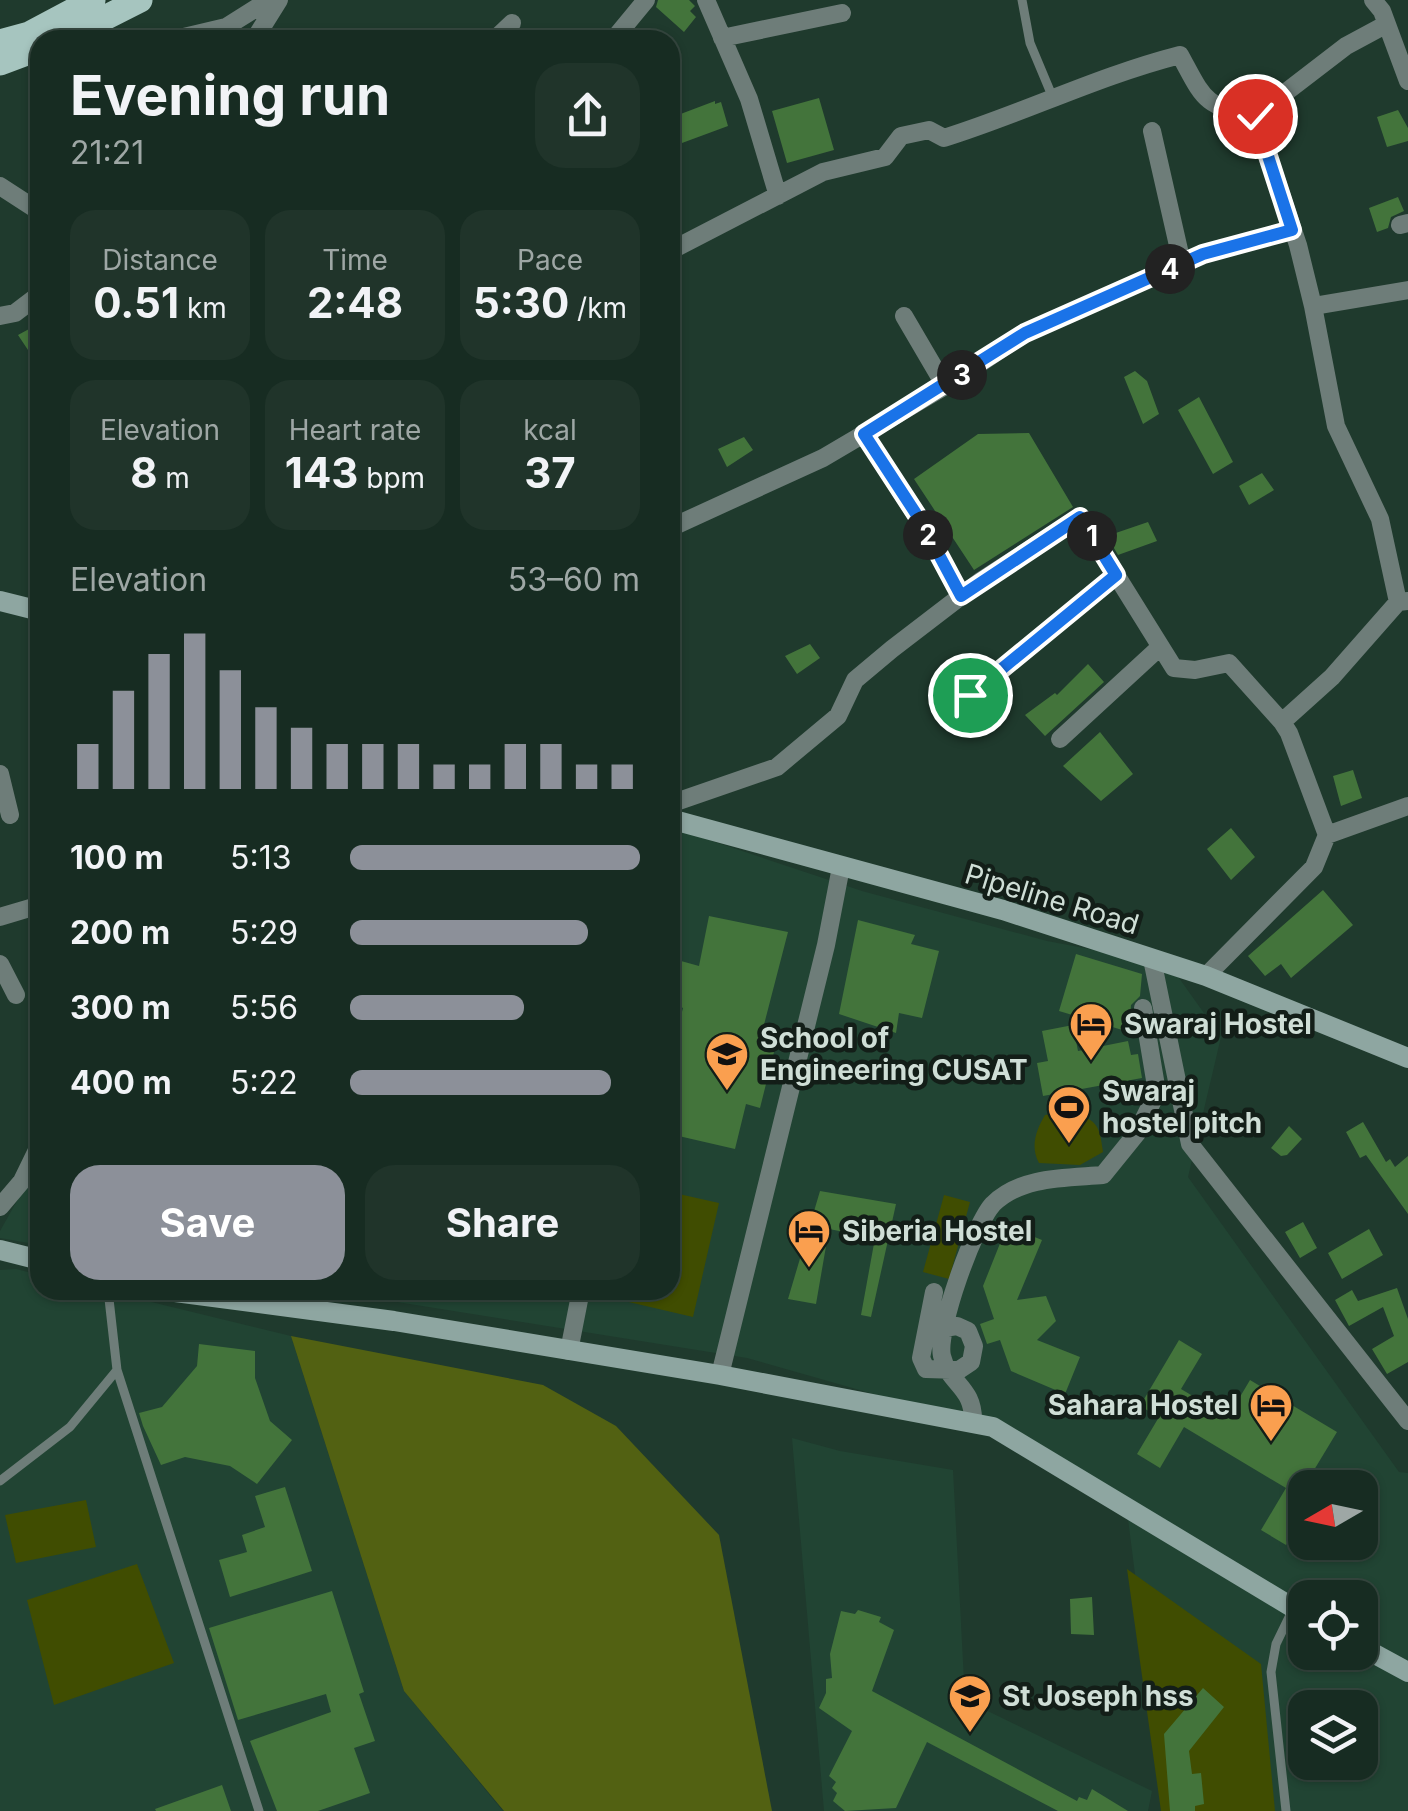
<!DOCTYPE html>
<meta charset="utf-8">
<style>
body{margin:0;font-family:Inter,sans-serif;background:#20342a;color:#f1f3f6;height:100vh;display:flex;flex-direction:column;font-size:38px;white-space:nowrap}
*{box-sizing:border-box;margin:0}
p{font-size:32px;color:#9ea7a5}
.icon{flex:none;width:55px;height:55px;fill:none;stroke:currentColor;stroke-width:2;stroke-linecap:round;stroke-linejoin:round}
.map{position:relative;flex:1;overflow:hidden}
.drawer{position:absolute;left:30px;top:30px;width:650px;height:1270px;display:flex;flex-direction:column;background:#172c22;border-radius:30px;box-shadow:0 2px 8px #0004,0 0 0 2px #364840}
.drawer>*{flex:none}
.needle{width:65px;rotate:261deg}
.fabs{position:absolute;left:1288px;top:1470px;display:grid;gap:20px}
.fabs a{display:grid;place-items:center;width:90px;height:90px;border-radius:20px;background:#172c22;box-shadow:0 2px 8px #0004,0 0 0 2px #364840;font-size:50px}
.pin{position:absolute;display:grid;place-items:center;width:85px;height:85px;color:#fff;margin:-42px;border:5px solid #fff;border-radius:50%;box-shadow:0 2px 10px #0007}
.km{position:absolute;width:50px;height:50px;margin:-25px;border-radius:50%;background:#222;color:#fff;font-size:28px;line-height:50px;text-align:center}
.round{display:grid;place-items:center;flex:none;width:105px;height:105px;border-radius:30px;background:#20342a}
.head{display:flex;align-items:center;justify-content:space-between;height:170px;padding:0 40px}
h1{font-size:55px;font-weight:700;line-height:75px}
.stats{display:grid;grid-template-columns:repeat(3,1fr);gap:15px;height:170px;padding:10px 40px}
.stats div{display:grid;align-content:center;border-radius:25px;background:#20342a;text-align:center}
.stats b{font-size:42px;font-weight:700}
.stats small{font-size:28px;font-weight:400}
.stats p{font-size:28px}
.chart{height:280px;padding:20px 40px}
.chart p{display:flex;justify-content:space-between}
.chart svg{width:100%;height:180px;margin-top:10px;stroke:#8c9099;stroke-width:6}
.button{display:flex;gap:20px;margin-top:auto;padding:20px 40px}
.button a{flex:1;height:115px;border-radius:30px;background:#8c9099;color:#fff;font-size:40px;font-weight:700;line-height:115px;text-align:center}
.button a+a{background:#20342a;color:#f1f3f6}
ul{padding:0 40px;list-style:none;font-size:32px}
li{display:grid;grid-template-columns:160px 120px 1fr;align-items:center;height:75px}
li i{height:25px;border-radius:12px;background:#8c9099}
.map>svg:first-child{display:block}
</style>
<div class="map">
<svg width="1408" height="1811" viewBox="0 0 1408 1811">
<rect width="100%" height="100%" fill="#1f3a2d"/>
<!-- built -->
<path fill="#214433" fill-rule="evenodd" d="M670 827 862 891 1047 941 1169 964 1221 1037 1188 1177 1399 1472 1408 1473V1811H1165L1127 1511 986 1426 747 1358 322 1290H670ZM1305 1488H1360V1542H1305ZM1305 1598H1360V1652H1305ZM1305 1708H1360V1762H1305Z
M40 1160V1245L0 1238V1231Z
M16 1269 40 1275V1290H102L291 1336 404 1691 503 1811H0V1270Z
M792 1438 840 1451 953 1470 965 1700 1152 1791 1148 1811H824Z"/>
<!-- green -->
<path fill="#404d01" d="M1069 1111C1096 1121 1099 1121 1103 1152L1080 1165 1039 1163C1030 1147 1036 1130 1045 1115Z
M670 1192 719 1203 693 1317 603 1296 604 1290H670Z
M944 1195 970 1202 949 1279 923 1272Z
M86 1500 96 1547 16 1563 5 1515Z
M137 1564 174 1663 54 1705 27 1600Z
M1127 1569 1261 1664 1275 1811H1161Z"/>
<!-- forest -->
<path fill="#526112" d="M291 1336 543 1385 616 1426 719 1535 772 1811H504L404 1691Z"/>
<!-- building -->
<path fill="#43743b" d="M658 0H689L695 6 690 11 696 17 684 32 656 7Z
M819 98 834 150 787 163 772 111Z
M715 101V104L721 102 728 126 682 143 680 136 670 131V118Z
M1398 110 1408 128V141L1387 147 1377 117Z
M1398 197 1404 211 1391 217 1388 228 1377 232 1369 208Z
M40 323V368L18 335Z
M1135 371 1147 381 1159 414 1143 424 1124 377Z
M1199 397 1233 462 1213 474 1178 410Z
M1029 433 1073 507 974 570 914 479 978 434Z
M744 437 753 450 727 467 718 449Z
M1262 473 1274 490 1249 505 1239 486Z
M1148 522 1157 541 1118 555 1107 536Z
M810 644 820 658 797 674 785 656Z
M1088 664 1104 682 1045 736 1025 715 1055 693 1057 695Z
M1100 732 1133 774 1101 801 1063 766Z
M1353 770 1362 798 1341 806 1333 776Z
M1231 828 1255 857 1231 880 1207 849Z
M1323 890 1353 925 1291 978 1281 964 1265 976 1248 956Z
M709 916 788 932 759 1044 775 1048 760 1108 746 1104 735 1149 670 1134V1057L683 1008 670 1001 681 961 699 966Z
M858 920 915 935 911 944 939 951 922 1018 899 1013 896 1033 839 1014Z
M1076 954 1142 974 1140 996 1131 1005 1129 1032 1059 1011Z
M1073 1025 1078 1051 1128 1041 1131 1055 1138 1054 1142 1078 1043 1096 1037 1063 1048 1061 1042 1031Z
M1363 1122 1386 1162 1390 1159 1395 1167 1408 1156V1214L1366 1155 1360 1158 1346 1132Z
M1289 1126 1302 1139 1287 1155 1281 1156 1271 1148Z
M820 1191 896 1204 871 1317 861 1315 875 1238 829 1229 816 1304 788 1299Z
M1303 1222 1317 1248 1300 1258 1285 1232Z
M1007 1226 1042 1240 1017 1300 1046 1296 1056 1321 1037 1340 1080 1357 1065 1394 1011 1371 1000 1340 987 1344 980 1324 994 1319 983 1286Z
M1369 1229 1383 1255 1342 1279 1328 1253Z
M1397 1288 1408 1319V1362L1387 1374 1372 1349 1394 1336 1383 1307 1349 1326 1335 1300 1352 1290 1358 1301Z
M1179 1340 1202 1354 1181 1389 1228 1417 1250 1380 1337 1432 1314 1470 1344 1488H1305V1512L1286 1545 1261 1530 1286 1488 1184 1427 1160 1468 1137 1454 1159 1417 1140 1406Z
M199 1344 255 1351V1378L270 1421 292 1440 257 1484 230 1466 185 1457 161 1465 143 1426 139 1413 162 1407 197 1366Z
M285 1487 312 1571 230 1597 219 1560 247 1552 242 1535 265 1527 255 1496Z
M332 1591 364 1692 359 1694 375 1741 354 1748 370 1793 318 1811H277L250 1741 331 1712 326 1694 238 1720 209 1628Z
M1092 1597 1094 1635 1071 1634 1070 1599Z
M858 1610 881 1617 879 1622 894 1630 872 1691 1077 1801 1079 1797 1087 1800 1092 1789 1128 1811H1058L927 1742 896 1808 845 1811 833 1801 837 1793 832 1788 836 1782 829 1776 852 1731 819 1708 826 1693V1679L832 1678 830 1654 841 1611 855 1614Z
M1203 1688 1224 1707 1189 1751 1192 1774 1201 1773 1204 1804 1195 1806V1811H1170L1164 1734Z
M222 1785 231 1811H156L155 1809Z"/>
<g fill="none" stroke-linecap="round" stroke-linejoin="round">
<!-- lane -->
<path stroke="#6e7d79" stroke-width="9" d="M1022 0 1030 43 1053 98
M108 1290 117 1370 259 1811
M0 1481 70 1427 117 1370
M1286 1811 1271 1672 1276 1644 1293 1609"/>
<!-- street -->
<path stroke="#6e7d79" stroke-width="18" d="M706 0 749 99 778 196
M1373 0 1382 11 1408 81
M722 38 842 13
M171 40 226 27 269 0
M254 40 279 0
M494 40 512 23
M613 40 646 0
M1255 116 1346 46 1385 25
M1152 131 1182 263
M0 186 40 212
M1400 225 1408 223
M670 251 823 172 885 157 901 136 929 130 944 138C1024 113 1098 76 1180 55 1204 99 1203 106 1255 116L1298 245 1313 306 1408 290
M1313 306 1336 426 1380 519 1398 602
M0 316 15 313 40 294
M904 316 945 386
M864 434 921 523 961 596
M670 528 823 458 957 379 1025 333 1203 254 1292 230
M970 695 1116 575
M1282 722 1332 677 1398 602 1408 601
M1060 739 1160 647
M0 774 10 815
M670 804 777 767 838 716 855 680 892 649 982 580 1080 517 1174 668 1195 670 1229 663 1282 722 1289 733 1327 835
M0 917 40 905
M1152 959 1190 1144 1408 1421
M0 964 16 995
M1206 976 1314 867 1327 835 1408 806
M0 1207 22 1181 40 1144
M934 1292 921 1358 926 1369 959 1370 971 1362 974 1346 968 1331 957 1326 944 1328
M569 1351 581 1290
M720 1375 826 945 841 867
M973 1422C974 1386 949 1385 942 1356 936 1330 975 1223 993 1204 1021 1176 1067 1178 1103 1175L1137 1133 1157 1092 1143 1008"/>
<!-- secondary -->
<path stroke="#8ea6a1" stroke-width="20" d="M0 601 40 611
M670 819 1003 910 1206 976 1408 1058
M0 1250 40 1260
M160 1290 394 1321 720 1375 993 1427 1305 1615
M1360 1646 1408 1672"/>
<!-- primary -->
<path stroke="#a6c5bf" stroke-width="25" d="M61 40 140 0
M0 42 29 34 93 0
M0 63 40 48"/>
</g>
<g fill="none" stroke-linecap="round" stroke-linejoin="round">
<!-- route casing -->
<g stroke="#fff" stroke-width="20">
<path id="route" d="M970 695 1116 575 1080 517 961 596 922 523 864 434 1025 333 1203 254 1292 230 1255 116"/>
</g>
<!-- route -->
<use href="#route" stroke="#1a73e8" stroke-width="12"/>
</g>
<!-- icons -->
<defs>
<g id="hotel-pin" transform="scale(2.25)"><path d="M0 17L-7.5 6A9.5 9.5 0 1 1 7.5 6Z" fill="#fa9f4f" stroke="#131e18"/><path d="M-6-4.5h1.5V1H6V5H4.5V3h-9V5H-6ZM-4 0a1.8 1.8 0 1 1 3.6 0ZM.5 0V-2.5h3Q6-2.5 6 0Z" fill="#111"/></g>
<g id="university-pin" transform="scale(2.25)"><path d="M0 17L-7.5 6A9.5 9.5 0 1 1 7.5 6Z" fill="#fa9f4f" stroke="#131e18"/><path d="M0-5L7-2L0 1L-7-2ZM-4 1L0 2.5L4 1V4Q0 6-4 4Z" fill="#111"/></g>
<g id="stadium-pin" transform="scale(2.25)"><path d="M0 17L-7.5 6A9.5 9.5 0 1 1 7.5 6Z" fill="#fa9f4f" stroke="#131e18"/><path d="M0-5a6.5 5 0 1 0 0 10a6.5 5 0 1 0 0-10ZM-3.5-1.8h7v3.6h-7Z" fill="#111"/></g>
<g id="school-pin" transform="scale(2.25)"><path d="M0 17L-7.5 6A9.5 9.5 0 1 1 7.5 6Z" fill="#fa9f4f" stroke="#131e18"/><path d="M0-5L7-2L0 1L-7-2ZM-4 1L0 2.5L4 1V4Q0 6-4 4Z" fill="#111"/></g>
</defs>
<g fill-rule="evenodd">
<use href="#hotel-pin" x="1091" y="1024"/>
<use href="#university-pin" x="727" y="1054"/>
<use href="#stadium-pin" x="1069" y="1107"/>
<use href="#hotel-pin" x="809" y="1231"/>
<use href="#hotel-pin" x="1271" y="1405"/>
<use href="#school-pin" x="970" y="1696"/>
</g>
<g text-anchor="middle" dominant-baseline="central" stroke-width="9" stroke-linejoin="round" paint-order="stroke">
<!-- street labels -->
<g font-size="28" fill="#cfded6" stroke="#131e18">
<text transform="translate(1052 899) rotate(17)">Pipeline Road</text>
</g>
<!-- poi labels -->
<g font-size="28" font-weight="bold" fill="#cfded6" stroke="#131e18" text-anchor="start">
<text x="1124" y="1024">Swaraj Hostel</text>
<text x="760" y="1038">School of<tspan x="760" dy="32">Engineering CUSAT</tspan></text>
<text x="1102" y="1091">Swaraj<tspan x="1102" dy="32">hostel pitch</tspan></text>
<text x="842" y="1231">Siberia Hostel</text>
<text x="1238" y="1405" text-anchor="end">Sahara Hostel</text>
<text x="1002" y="1696">St Joseph hss</text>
</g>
</g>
</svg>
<div class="fabs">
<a><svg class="needle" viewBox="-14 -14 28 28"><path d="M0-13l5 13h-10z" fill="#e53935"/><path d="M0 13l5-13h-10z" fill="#9ea7a5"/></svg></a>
<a><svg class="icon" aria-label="locate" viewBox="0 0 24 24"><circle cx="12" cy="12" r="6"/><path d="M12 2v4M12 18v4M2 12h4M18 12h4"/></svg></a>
<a><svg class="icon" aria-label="layers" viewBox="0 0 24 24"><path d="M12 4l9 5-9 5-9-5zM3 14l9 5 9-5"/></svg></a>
</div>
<div class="pin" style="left:970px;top:695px;background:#1e9e55"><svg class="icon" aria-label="arrive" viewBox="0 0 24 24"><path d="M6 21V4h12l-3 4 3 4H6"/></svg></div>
<div class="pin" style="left:1255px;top:116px;background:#d93025"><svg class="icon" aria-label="check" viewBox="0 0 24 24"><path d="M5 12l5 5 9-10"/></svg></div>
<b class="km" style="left:1092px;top:536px">1</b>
<b class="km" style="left:928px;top:535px">2</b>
<b class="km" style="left:962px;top:375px">3</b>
<b class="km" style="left:1170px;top:269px">4</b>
<section class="drawer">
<div class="head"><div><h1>Evening run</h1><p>21:21</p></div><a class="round"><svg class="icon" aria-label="share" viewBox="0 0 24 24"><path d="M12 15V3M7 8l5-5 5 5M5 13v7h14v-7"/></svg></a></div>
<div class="stats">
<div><p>Distance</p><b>0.51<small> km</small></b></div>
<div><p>Time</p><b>2:48</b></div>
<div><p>Pace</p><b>5:30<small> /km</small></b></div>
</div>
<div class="stats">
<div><p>Elevation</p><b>8<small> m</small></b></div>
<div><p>Heart rate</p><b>143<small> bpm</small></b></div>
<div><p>kcal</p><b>37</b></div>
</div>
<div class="chart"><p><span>Elevation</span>53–60 m</p>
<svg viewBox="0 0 160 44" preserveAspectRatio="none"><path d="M5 44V33M15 44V20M25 44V11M35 44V6M45 44V15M55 44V24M65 44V29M75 44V33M85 44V33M95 44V33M105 44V38M115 44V38M125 44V33M135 44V33M145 44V38M155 44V38"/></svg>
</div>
<ul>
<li><b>100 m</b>5:13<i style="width:100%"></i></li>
<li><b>200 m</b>5:29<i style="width:82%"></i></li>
<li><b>300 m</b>5:56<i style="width:60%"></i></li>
<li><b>400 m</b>5:22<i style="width:90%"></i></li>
</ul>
<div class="button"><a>Save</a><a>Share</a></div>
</section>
</div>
